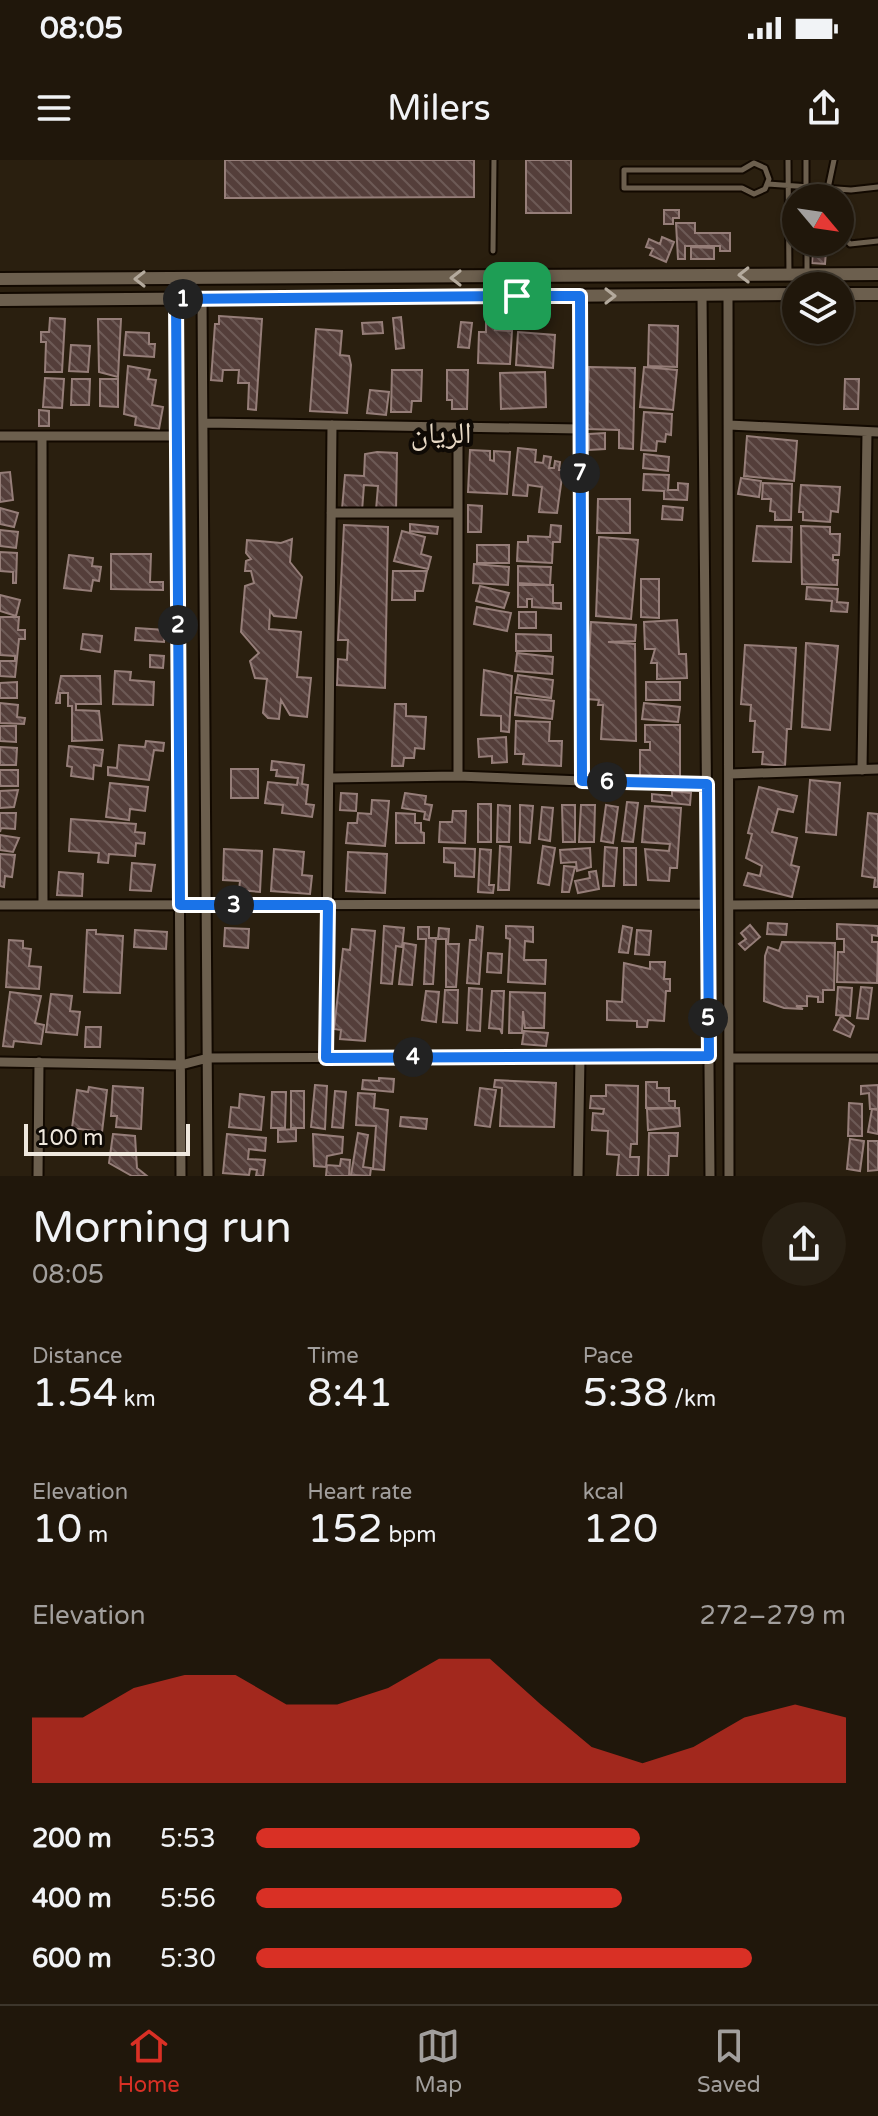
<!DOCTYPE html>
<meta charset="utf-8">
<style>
body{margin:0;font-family:"Varela Round","Noto Naskh Arabic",sans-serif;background:#282014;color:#f1f3f6;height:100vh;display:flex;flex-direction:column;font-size:30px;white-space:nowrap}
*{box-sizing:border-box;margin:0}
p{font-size:26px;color:#a29f9d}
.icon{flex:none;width:44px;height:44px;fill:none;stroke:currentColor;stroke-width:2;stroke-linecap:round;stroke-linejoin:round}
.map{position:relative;height:1016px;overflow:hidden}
.drawer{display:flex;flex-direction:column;background:#20170b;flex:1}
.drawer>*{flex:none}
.needle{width:52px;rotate:119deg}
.fabs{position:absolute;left:782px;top:24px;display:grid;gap:16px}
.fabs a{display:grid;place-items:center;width:72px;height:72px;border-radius:50%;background:#20170b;box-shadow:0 2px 6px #0004,0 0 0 2px #3d362c;font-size:40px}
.scale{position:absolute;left:24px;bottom:20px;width:166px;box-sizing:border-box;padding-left:8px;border:4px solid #efe8de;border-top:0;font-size:22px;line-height:28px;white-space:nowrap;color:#efe8de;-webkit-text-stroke:6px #0f0a05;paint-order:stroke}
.pin{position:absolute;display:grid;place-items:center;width:68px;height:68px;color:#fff;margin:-34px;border-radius:16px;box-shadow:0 4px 12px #0006}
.km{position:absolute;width:40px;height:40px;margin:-20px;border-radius:50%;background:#222;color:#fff;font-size:22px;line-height:40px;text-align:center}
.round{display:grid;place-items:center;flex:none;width:84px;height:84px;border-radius:42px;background:#282014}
.headline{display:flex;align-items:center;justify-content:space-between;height:136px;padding:0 32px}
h1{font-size:44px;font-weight:600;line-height:60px}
.figures{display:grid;grid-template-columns:repeat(3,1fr);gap:12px;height:136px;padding:8px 32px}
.figures div{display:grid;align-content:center}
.figures b{font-size:40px;font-weight:600}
.figures small{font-size:22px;font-weight:400}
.figures p{font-size:22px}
.chart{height:224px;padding:16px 32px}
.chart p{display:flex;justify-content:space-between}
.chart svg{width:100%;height:144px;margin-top:8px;fill:#d93025;opacity:.7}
ul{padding:0 32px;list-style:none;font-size:26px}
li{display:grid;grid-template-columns:128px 96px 1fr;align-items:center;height:60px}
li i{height:20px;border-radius:10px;background:#d93025}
.status{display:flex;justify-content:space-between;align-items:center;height:56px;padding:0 40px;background:#20170b;direction:ltr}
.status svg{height:22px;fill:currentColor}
header{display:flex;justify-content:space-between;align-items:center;height:104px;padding:0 32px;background:#20170b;font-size:36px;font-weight:600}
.dock{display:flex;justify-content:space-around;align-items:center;height:112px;border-top:2px solid #3d362c;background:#20170b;font-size:22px;color:#a29f9d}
.dock a{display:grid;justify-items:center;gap:4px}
.dock .selected{color:#d93025}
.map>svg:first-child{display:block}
</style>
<div class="status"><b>08:05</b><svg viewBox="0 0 49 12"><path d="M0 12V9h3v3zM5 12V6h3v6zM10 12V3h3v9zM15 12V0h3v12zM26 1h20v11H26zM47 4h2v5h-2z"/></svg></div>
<header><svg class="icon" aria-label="menu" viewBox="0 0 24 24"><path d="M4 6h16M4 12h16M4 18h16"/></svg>Milers<svg class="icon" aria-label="share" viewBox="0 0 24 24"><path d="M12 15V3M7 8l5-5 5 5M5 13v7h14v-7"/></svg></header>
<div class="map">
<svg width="878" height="1016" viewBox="0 0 878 1016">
<defs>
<pattern id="building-back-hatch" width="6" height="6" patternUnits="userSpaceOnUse" patternTransform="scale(2)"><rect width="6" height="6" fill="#543e3a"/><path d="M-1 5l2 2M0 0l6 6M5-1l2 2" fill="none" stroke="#6d5a56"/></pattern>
</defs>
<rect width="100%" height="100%" fill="#2a1f0f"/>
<!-- building -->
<path fill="url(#building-back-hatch)" stroke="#967e79" stroke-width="2" d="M225 0H474V37L225 38Z
M526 0H571V53H526Z
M664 50H679V58H673V64H664Z
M676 63H695V73H730V91H720V86H685V99H678Z
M662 77 674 82 666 102 650 95 653 89 646 87 649 79 660 84Z
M691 87 714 88V99H691Z
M813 90 826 91 825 104 812 103Z
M219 156 262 159 256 250 248 249 249 223H238L239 210H223L222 221 211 220 215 164H219Z
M401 157 404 188 396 189 393 158Z
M50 158 65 159 62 212H45L46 182H41V172H49Z
M98 159H121L118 217 99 212Z
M382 162 383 173 363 174 362 163Z
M461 162 472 163 469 188 458 187Z
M486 163 495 164V170L512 171 510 204 478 203 479 172H486Z
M649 165 678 166 677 207 648 206Z
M316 169 342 171 340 195 349 196 351 205 347 253 310 251Z
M126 172 149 173V184H155L154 197 124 195Z
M518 172 555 175 553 208 516 205Z
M71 185 90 186 88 212 69 211Z
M128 206 150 210 148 219 156 220 152 245 163 247 159 269 135 265 136 257 124 254Z
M589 207 635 208 633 289 619 288V270L587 269Z
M644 207 677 210 673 250 640 247Z
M392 210H422L421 241H412L411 252H391Z
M447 210H468L467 249H452V240H447Z
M545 212 546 247 501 249 500 213Z
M45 218 64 219 62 248 43 247Z
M72 219H90L89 245H71Z
M100 219H118V247L100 246Z
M845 219H859L858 249H844Z
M370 230 389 232 386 255 367 253Z
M39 250 49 251V266H39Z
M644 252 672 254 671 275 666 274 665 282 657 281 656 291 641 290Z
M605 273V289L589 290V274Z
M747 276 797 281 794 321 744 316Z
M518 288 536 290 535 302 543 303 544 296 551 297 549 308H554L555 301 560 302 559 310H563L557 353 539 352 542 327 528 325 527 336 513 335Z
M470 290 490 291V300L494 301V291L510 292 507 334 468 332Z
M377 292 397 293 396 351 376 350 378 326 364 325 362 351 342 349 345 315 364 316 365 294Z
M644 294 669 297 668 311 643 308Z
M10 312 13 340 0 342V313Z
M644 314 669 315 668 330H678V323L688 324 687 340 664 339V331L643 330Z
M741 318 761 321 759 337 738 334Z
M763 323 792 324 791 360H775V352L770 351 771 339H762Z
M801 325 840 327 838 352 831 351 830 362 803 360V352H799Z
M598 339H630V373H597Z
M468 345 482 346 481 372H468Z
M663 346 683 348 682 360 662 359Z
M0 348 18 353 14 367 0 364Z
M410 364 438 367 437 374 410 371Z
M344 365 388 367 385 528 337 525 338 499 347 500 348 480H338Z
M551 365 561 366 560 382H553L552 403 517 401 518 382H528V376L550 377Z
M757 366 792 367 791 402 753 401Z
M801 366 830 367V374H840L839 395H833V400H838L837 425 802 424Z
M0 370 18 372 16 388 0 386Z
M402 371 425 377 421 394 431 397 428 409 394 401Z
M599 377 638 380 631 459 596 456Z
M292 379 290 402 302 417 296 458 274 456 270 451 269 469 301 472 297 517 311 518 307 557 290 555 281 540 279 559 268 558 263 553 267 519 255 518 250 501 259 493 241 472 245 426 254 423 251 411H245L246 401 251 399 246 393 247 380 281 383Z
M477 385H509V403H477Z
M0 392 17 393 16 423H13V412L0 411Z
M111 394H151L150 422H163V430L111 429Z
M69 395 93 398 92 406 101 407 99 421 93 420 91 431 64 428Z
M474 404 509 407 508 425 473 423Z
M518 406 551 407 550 425 518 423Z
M393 411H427L423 431H415V440H392Z
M641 419H659V458L641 457Z
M518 425H553V443H561V449L532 447V439H527V447H518Z
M480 426 509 433 504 448 476 441Z
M807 427 838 429 837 442 848 443 847 452 831 451 832 441 806 439Z
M0 435 20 440 16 456 0 451Z
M477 447 511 453 507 471 474 464Z
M519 452H536V468H519Z
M0 457H19L18 470H25V479H19L15 517 0 516V501H15V496L0 495Z
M677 460 679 494H686L687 518 657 519V503H651L655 489H645L644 462Z
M591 462 636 465 635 481 608 482 635 484 636 581 601 579 603 545H598L599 540 587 539Z
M136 468 165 470 164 482 135 480Z
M83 474 102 476 100 492 81 489Z
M516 474 551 475V491H516Z
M806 483 838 486 830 570 802 567Z
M745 485 796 488 791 569H787L785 606 762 604 763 592H753L755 561H750L751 545 741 544Z
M517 493 553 497 552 514 515 511Z
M150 495 164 496 163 508 150 507Z
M484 510 512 516 509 572 501 571V556L481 555Z
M115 511 131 512 130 520 154 522 153 545 113 544Z
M518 515 553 520 551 538 515 533Z
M61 516H100L101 544H76V550L99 551 102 580 72 581V546H68V533H60V543H56Z
M17 522V538H0V523Z
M646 522H680V540H646Z
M517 537 554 541 552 559 515 555Z
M0 543 18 545 17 557 25 558 24 564 0 563Z
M644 543 680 547 678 562 642 559Z
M395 544H406V556L426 557 424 589 415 588 414 598H404L403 606H392Z
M516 561 550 562 549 581H562L561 606 523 604 524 594H515Z
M645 565H680V616H640V590H650V582H645Z
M0 566H16V582L0 581Z
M506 577 507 602 492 603V596L479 597 478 579Z
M146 581 164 583 163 591 154 590 149 620 108 615V607L117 608 119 585 145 587Z
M69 586 103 590 101 606 94 605 93 619 71 616 72 607 67 606Z
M0 587 17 588 16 605H0Z
M272 601 304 605 302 624 308 625 306 644 314 645 312 657 282 653 283 645 265 643 268 622 297 625 298 618 276 616 277 610H271Z
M231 609H258V638H231Z
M0 610H18V626H0Z
M810 620 840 623 836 675 806 672Z
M110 623 148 627 145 651 130 649 129 660 106 657Z
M759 627 797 636 793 652 778 649 772 672 797 678 791 705 799 707 792 737 744 725 748 713 760 716 762 706 746 698 752 674 748 673Z
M18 630 14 647 0 648V631Z
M672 631 691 633 690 645 652 641V634L672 636Z
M341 633 357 634 356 651 340 650Z
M405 633 426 636 425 644 432 645 429 660 424 659 425 652 402 648Z
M372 640 389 641 385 686 346 683 348 663H357L358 653 371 654Z
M627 642 638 643 633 682 622 681Z
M478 644H491V682H478Z
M498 645 510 646 509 682H497Z
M520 645 533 646 530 683 520 682Z
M562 645H575V682H563Z
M581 645H595L594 682H579Z
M606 645 618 647 613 683 601 681Z
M645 646 681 648 677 708H670L669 721 648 720 645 689 669 691 670 684 642 682Z
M542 647 553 648 550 681 539 679Z
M453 651H466L465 683 439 682 440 662H452Z
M0 653H16L15 669 1 668 0 672Z
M396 653 415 654V663H421V672L424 673V683H396Z
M868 653 878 654V727H874L875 718 862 716Z
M71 659 136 664 135 672 145 673 144 684 136 683 135 696 109 694 108 703 98 702 99 693 69 691Z
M0 675 19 678 13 692 0 690Z
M500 686 511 687 509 730H498Z
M543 686 555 688 549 725 538 723Z
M605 687 617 688 614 726H603Z
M444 688 475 689 474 717 455 716V703L444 702Z
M590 688 591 707 577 711 576 702 561 703 560 690Z
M624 688H636V725H624Z
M224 689 262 691 260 732 239 730 240 721 223 720Z
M274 689 304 692 302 715 312 716 310 734 271 731Z
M480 689 491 690 489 725H494L493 733 478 732Z
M348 692 387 694 385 733 346 731Z
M0 694 15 695 12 717 5 716 4 727 0 726Z
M132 703 155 705 151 731 130 730Z
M564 706 575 707 569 732H562Z
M596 711 599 729 578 733 575 721 590 718 589 712Z
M59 712 83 714 82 736 57 735Z
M768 763 787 764 786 775 767 774Z
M837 764 878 766V776L872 775V782H878L877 823 837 822 838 792H844V779H837Z
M750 765 760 777 745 790 739 784 746 779 741 773Z
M384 766 404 768 402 787 396 786 392 824 381 823Z
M477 766 483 767 479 824 467 823 470 780H476Z
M506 766 533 767V782L525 781 524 800H546L545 824 508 822 510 779 506 778Z
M623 766 632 768 628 793 619 792Z
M418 767H429V778H436L433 824H424L426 779H418Z
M225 768 249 769 248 788 224 786Z
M439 768 449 769 448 784H459L456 827H446V779H438Z
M352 769 375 771 365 881 340 879 341 870 334 869 343 789 350 790Z
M87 770H96V774L123 776 120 833 84 832Z
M135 770 167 772 166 789 134 787Z
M637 770 651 771 649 795 635 794Z
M9 780 23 781V788L31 789 29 806 41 807 39 829 6 827Z
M782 782 835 783 834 830H823V842H818V837L807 836V846H796L803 849 784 848 764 841 765 796 768 787 779 791Z
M404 783 416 785 412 825 399 824Z
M488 793 502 794 501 813 487 812Z
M650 802H665L664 819H670V831H666L664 861 648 860 647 867H637V861L607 860V841L622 842 624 803 650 809Z
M838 827 852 828 850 856 836 855Z
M861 827 872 828 868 859 857 858Z
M469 828 482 829 480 871 467 870Z
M445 830H458L457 863 443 862Z
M426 831 439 832 436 862 422 860Z
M492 831H504L502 874 500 869 489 868Z
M10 832 41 836 35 863 44 865 41 884 14 881 13 887 3 886Z
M510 832 545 833 544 868H525L523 851 522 873H509Z
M51 834 72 836 70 851 80 852 77 875 46 872Z
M841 856 854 866 850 877 834 870Z
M86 867H101L100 887H85Z
M524 871 548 873 546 886 522 884Z
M379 918 394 919 393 932 362 929 363 920 379 921Z
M495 920 556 923 554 967 500 966 502 928 494 927Z
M646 922H657V928H669V941H675V948H646Z
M315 925 327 926 325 969 311 967Z
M606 925 638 926 637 984H631L630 997H639L638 1016H617L619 995 607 994 608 971 592 970 593 953 603 954 604 949 590 948 591 936H606Z
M878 925V949H870L869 933 861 934V926Z
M113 926 143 928 141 969 116 967 117 956H111Z
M89 927 107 930 102 972 72 968 77 930 88 932Z
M480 928 496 930 490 967 475 965Z
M291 931H304V968H291Z
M335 931 346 932 343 968 332 967Z
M272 932H286L285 968H271Z
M358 933 375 934 374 948 388 950 384 1010 373 1009 376 966 356 965Z
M240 934 264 937 261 970 229 967 231 947 239 948Z
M849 943 862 944V976H848Z
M679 948 680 966 648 970 647 949Z
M872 949 878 950V974L868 972Z
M401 957 427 959 426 969 400 966Z
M296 969V981L278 982V970Z
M358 973 368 975 363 1007 371 1008 370 1016 351 1015Z
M649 973H678L677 996H669L668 1016H648Z
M113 974 135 976 137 1008 147 1016H132L109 1003Z
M227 974 266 978 265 991 249 989 248 999 265 1000 263 1016H256L257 1010 250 1009 249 1015 223 1013Z
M313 974 343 977 342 993 327 996 326 1007 314 1006Z
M850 979 864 981 860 1011 847 1009Z
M868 981H878V1010L868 1011Z
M341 999 350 1000 349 1016H326L327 1005 340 1006Z"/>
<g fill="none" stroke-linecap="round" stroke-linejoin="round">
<!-- service casing -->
<g stroke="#120900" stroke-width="9">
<path id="service" d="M788 0 789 115
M806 0V38
M754 3 765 8 769 19 765 29 754 34 742 28H624V10H742Z
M768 24 851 30 878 27
M826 38 834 0
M840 72 850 84 878 81
M807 82V114
M493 91 494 0"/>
</g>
<!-- minor casing -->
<g stroke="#120900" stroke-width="13">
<path id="minor" d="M702 135 710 1016
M728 135 729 1016
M202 138 208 1016
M176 139 181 1016
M203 263 580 269
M729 265 878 272
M458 267V616
M0 276H177
M42 276 43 744
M331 353H458
M862 610 867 272
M730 614 878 609
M330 618 458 616 582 621 580 136
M582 621 707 624
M0 745 707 744
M731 745 878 744
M326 898 332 265
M731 898H878
M0 902 181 905 208 898 709 896
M38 1016 39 902
M578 1016 580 897"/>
</g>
<!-- tertiary casing -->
<g stroke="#120900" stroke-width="16">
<path id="tertiary" d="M0 119 878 114
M840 134H878
M0 140 796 134"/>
</g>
<!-- service -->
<use href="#service" stroke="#6c5f4e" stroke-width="5"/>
<!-- minor -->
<use href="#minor" stroke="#6c5f4e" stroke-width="9"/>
<!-- tertiary -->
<use href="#tertiary" stroke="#6c5f4e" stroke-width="12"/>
</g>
<!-- one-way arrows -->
<defs><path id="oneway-chevron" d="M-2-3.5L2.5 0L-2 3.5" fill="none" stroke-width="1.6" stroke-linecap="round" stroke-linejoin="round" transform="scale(2)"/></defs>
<g stroke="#b4aa9d">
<use href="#oneway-chevron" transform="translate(744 115) rotate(179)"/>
<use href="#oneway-chevron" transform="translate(456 118) rotate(180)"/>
<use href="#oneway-chevron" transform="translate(140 119) rotate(180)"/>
<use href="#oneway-chevron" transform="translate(610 136)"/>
</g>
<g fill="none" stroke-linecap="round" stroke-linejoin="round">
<!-- route casing -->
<g stroke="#fff" stroke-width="16">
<path id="route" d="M517 136H580L582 621 707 624 709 896 326 898 328 745H180L176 139Z"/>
</g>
<!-- route -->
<use href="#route" stroke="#1a73e8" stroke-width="10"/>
</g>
<g text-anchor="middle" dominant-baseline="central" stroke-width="8" stroke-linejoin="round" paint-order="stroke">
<!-- neighbourhood labels -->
<g font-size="30" fill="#e7d8c4" stroke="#0f0a05">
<text x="441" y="273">الريان</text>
</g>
</g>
</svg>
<div class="fabs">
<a><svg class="needle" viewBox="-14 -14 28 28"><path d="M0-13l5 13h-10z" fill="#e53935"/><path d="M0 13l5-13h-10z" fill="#a29f9d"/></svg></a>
<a><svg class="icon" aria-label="layers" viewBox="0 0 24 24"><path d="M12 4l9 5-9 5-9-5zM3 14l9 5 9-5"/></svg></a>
</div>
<div class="scale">100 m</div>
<div class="pin" style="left:517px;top:136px;background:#1e9e55"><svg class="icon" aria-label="arrive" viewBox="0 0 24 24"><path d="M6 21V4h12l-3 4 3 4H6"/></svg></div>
<b class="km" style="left:183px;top:139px">1</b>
<b class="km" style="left:178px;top:465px">2</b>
<b class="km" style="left:234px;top:745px">3</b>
<b class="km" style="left:413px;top:897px">4</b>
<b class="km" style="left:708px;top:858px">5</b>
<b class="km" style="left:607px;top:622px">6</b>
<b class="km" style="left:580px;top:313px">7</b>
</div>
<section class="drawer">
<div class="headline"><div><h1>Morning run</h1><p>08:05</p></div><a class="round"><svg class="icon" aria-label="share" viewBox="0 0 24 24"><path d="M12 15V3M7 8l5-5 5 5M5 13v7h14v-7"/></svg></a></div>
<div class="figures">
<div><p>Distance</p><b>1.54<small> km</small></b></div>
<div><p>Time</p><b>8:41</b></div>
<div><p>Pace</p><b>5:38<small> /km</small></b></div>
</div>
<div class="figures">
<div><p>Elevation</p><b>10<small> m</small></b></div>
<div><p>Heart rate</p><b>152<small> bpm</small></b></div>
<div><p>kcal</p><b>120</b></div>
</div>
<div class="chart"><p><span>Elevation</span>272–279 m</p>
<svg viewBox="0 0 160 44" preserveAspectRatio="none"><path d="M0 44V24L10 24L20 15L30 11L40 11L50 20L60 20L70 15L80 6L90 6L100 20L110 33L120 38L130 33L140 24L150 20L160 24V44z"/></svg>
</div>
<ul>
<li><b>200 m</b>5:53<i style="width:65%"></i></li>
<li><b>400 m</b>5:56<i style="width:62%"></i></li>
<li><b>600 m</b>5:30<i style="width:84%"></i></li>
</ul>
</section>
<nav class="dock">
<a class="selected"><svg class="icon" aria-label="home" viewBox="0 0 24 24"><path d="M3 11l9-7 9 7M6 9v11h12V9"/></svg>Home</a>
<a><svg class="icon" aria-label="map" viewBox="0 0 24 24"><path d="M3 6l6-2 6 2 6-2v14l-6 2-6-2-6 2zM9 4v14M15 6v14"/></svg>Map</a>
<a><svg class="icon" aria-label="saved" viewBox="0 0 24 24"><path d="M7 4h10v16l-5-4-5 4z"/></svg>Saved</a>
</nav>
